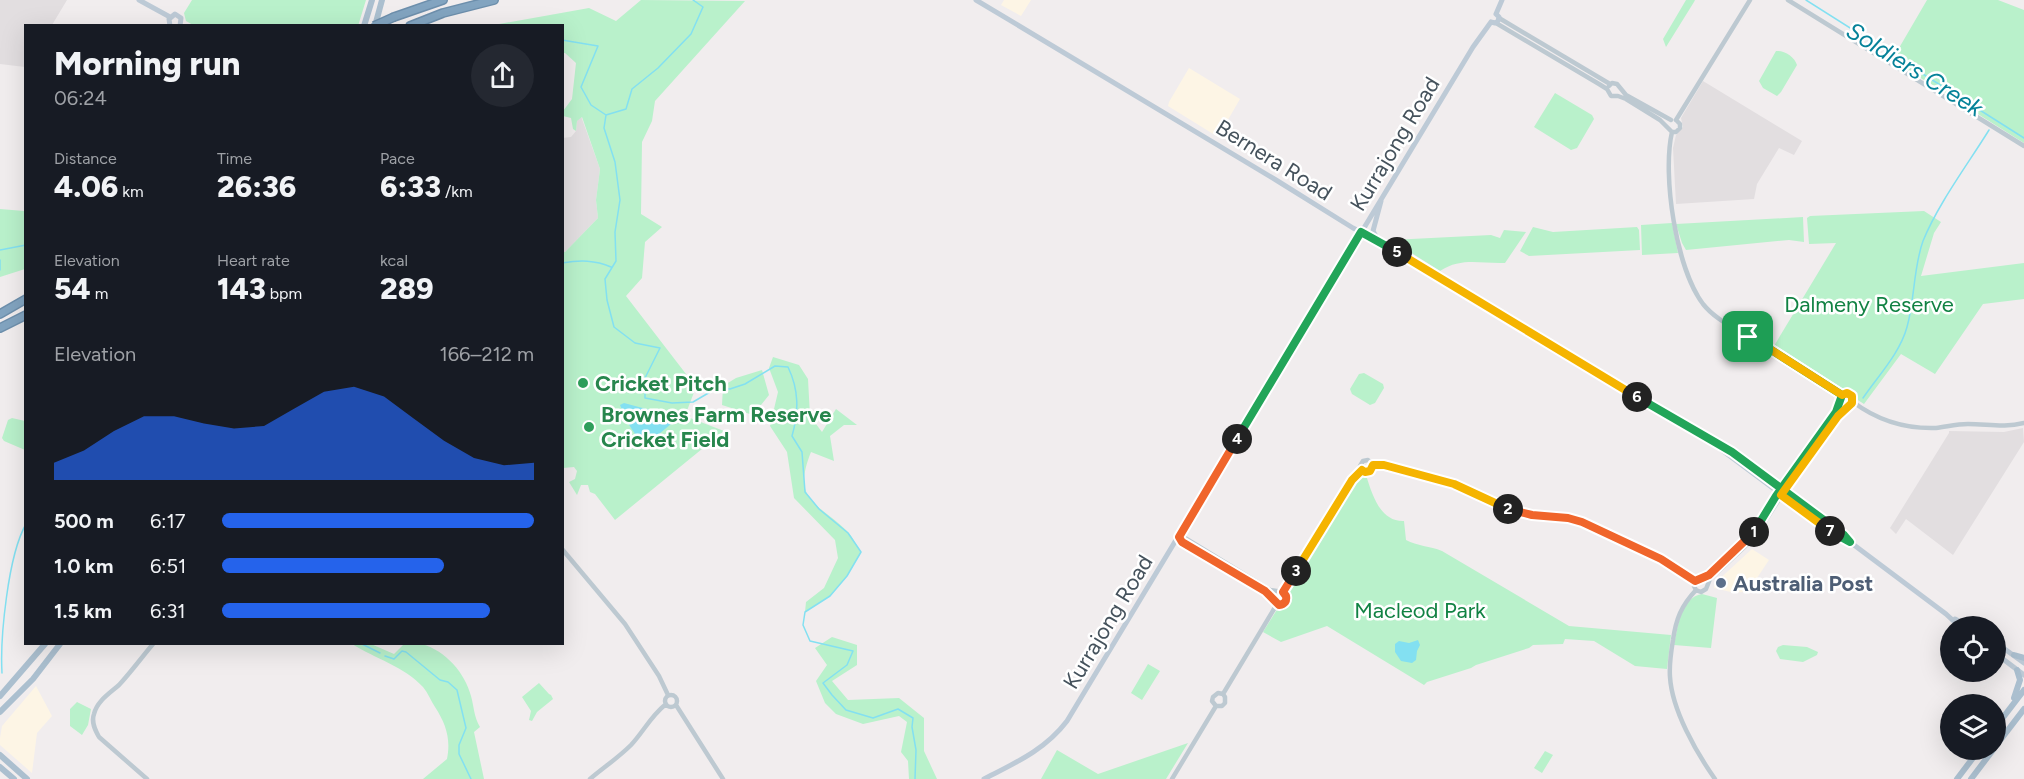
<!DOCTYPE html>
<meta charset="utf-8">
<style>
body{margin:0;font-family:Figtree,sans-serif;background:#242831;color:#f1f3f6;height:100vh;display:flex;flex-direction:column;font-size:22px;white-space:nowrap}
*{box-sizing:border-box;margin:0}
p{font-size:20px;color:#9ea1a6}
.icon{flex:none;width:33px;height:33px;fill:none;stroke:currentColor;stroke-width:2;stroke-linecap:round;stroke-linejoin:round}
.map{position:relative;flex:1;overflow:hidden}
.panel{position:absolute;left:24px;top:24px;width:540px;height:621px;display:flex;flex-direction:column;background:#171b24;border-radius:0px;box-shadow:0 6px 24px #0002}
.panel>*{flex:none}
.controls{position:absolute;left:1940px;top:616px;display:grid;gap:12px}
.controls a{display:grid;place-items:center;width:66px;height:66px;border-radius:50%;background:#171b24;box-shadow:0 6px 24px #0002;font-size:30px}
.pin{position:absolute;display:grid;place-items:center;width:51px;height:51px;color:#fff;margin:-26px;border-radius:12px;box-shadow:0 3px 9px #0006}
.km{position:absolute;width:30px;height:30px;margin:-15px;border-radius:50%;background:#222;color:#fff;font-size:16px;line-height:30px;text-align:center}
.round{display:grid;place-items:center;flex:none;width:63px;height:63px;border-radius:32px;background:#242831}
.headline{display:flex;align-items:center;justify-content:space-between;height:102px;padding:0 30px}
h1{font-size:33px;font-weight:800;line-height:45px}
.metrics{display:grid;grid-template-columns:repeat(3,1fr);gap:9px;height:102px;padding:6px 30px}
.metrics div{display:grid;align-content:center}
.metrics b{font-size:30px;font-weight:800}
.metrics small{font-size:16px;font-weight:400}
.metrics p{font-size:16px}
.chart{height:168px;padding:12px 30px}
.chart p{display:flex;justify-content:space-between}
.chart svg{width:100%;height:108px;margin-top:6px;fill:#2563eb;opacity:.7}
ul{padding:0 30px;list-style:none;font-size:20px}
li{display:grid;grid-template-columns:96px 72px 1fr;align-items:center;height:45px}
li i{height:15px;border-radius:8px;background:#2563eb}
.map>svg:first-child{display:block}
</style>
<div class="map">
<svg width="2024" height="779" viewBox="0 0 2024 779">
<rect width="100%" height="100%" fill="#f1edee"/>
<!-- commercial -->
<path fill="#fdf5e5" d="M1004 0H1031L1021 16 1001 5Z
M1189 68 1240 99 1218 137 1168 106 1169 102Z
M1752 549 1769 560 1757 578 1756 590 1735 593 1714 588V584Z
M36 686 52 716 37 733 32 773 0 745V738L2 726Z"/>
<!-- education -->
<path fill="#e2dee0" d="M0 0H67L52 25 26 26 25 67 0 64Z
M1703 81 1802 141 1794 155 1779 148 1757 184 1754 199 1676 204 1673 148 1676 135 1683 127 1681 118Z
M581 116 600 169 596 200 598 218 565 252H562V138L571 137 576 131 577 121Z
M2023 428 2024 442 1953 555 1906 519 1896 534 1890 528 1949 433V431L2004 432Z"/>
<!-- green -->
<path fill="#b9f1cb" d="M192 0H366L358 26 193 25 186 21 184 13Z
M641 0 745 1 655 101 652 121 642 142 641 214 662 227 645 242 642 278 626 296 696 387 685 416 724 431 615 520 595 494 590 492 588 485H581L577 495 569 482 575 479 577 471 574 467 563 468V252H565L598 218 596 200 600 169 582 117 577 121 576 131 573 129 571 118 563 116V111L572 99 576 63 565 53H563L562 26H488L589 8 616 21Z
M1686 0H1695L1694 2 1666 47 1663 39Z
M1927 0H1998L2024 10V143L1892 60Z
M1776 51C1784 50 1795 57 1797 65L1781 92 1777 96 1763 88 1759 81Z
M1555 93 1592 115 1594 119 1577 148 1571 150 1534 127Z
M26 208 25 269 0 277V209L24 211Z
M1924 211 1941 222 1934 233 1921 276 2024 263V299L1983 304 1935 374 1901 354 1864 404 1774 346 1836 243 1809 244 1807 218 1810 216Z
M1803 217 1804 242 1789 240 1686 250 1682 243 1676 224Z
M1672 223 1678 253 1642 255 1641 225Z
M1533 227 1553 232 1637 227 1639 230 1640 250 1529 256 1520 251Z
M1504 230 1526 232 1505 263C1480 264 1462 257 1440 271L1391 240 1491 235 1500 238Z
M773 357 799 365 808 379 810 416 822 432 836 409 857 425H844L830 436 834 461 811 452C791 502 818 502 848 532 853 538 857 546 861 552L847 576 830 596 805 612 806 602 824 588 838 558 835 540 794 498 787 452 770 426 778 392 769 368Z
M762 370 769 395 753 415 722 405 723 386 736 378Z
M1364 373 1383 384 1384 388 1375 403 1370 405 1352 394 1350 389 1359 374Z
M12 418 25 421V450L4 441 2 438 8 420Z
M1362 474 1366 475C1372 494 1380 522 1404 521L1406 540C1417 546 1430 546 1442 551L1569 626 1671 635 1667 669 1635 666 1594 641 1565 639 1563 644 1533 645 1529 648 1476 665 1471 668 1427 682 1424 685 1327 626 1281 642 1263 632 1278 608 1288 603 1287 591 1313 547 1326 528 1358 476Z
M1702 594 1717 598 1711 648 1674 645C1678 627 1680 598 1702 594Z
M832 637 857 645V665L832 681 848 700 899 698 924 718V751L937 779H909L908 761 901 752 907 722 899 716 863 724 836 714 825 703 816 681 827 665 815 648Z
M352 644H371L394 654 404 644C409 643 417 642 422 644 446 651 465 673 471 696 474 707 474 717 480 727L474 732 484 779H423L447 759C451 739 446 724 435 707 431 701 428 693 423 687 405 667 374 658 352 644Z
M1783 645 1807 647 1818 652 1817 655 1803 662 1780 659 1776 651 1778 647Z
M1148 664 1160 671 1142 700 1131 693Z
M539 683 549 694 551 695 553 699 537 712 532 721 529 720 531 711 522 697Z
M77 702 91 709 88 725 82 735 70 726V709Z
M1188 743 1166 779H1041L1057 750 1098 774Z
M1545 751 1553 755 1542 773 1534 768Z"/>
<!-- water -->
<path fill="#83e0f1" d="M624 403 676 417 677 419 653 439 643 442C631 432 626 419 620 405Z
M1418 640 1420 645 1417 651 1416 660 1412 663 1401 661 1395 652V644L1399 641 1409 643Z"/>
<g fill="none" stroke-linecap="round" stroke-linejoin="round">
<!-- stream -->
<path stroke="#83e0f1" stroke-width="1.5" d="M693 0 703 7 691 34 658 68 632 89 626 109 606 115 604 128 615 162 620 200 615 232 616 261 605 279 607 300 614 327 635 343 660 348 645 378V398L672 403 693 402 717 388 730 389 745 384 775 366 788 367C799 390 799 411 792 436L802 452 805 492 819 509 848 533 861 552 847 576 830 596 805 612 803 625 810 641 853 651 847 665 823 683 832 695 846 710 873 718 898 709 913 718 912 727 916 750 915 779
M1806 0 2024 138
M562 40 598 46 581 87 591 105 606 115
M0 250 26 245
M0 260V270
M562 263C580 260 595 260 611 267
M1863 398C1878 376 1900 353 1907 327 1915 299 1913 269 1923 241 1938 204 1968 164 1989 130
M362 644 380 653
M385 656 394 659 402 651 406 652 440 680 448 682 457 690 466 728 459 745V754L471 779
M2 673C0 638 8 555 26 524"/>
<!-- motorway casing -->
<g stroke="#6d8fac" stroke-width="10">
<path id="motorway" d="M394 17 443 0
M410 26 443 13 494 0
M0 314 26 299
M0 328 26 315"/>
</g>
<!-- tertiary -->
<path stroke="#bdc9d1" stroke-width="4.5" d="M1788 0 2024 146
M1499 18 1610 84
M1496 23 1599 84 1607 89 1611 96H1618L1626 99 1660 120 1672 132
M1609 86 1612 83 1617 84 1626 95 1671 120
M1676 120 1750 0
M1672 132C1662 175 1676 268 1703 304 1714 318 1732 327 1748 337
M1672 132H1676L1680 128V124L1676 120
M1747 339a6 6 0 1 1 12 0a6 6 0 1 1-12 0Z
M1759 342 1842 395
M1842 395 1846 393 1851 394 1853 397V402
M1853 402C1877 420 1905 429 1936 428 1946 427 1956 424 1968 424 1988 424 2004 428 2024 423
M1373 465H1384L1454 484 1495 503 1522 513 1568 518 1582 522 1661 559 1695 581
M1362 470 1360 466 1363 461 1368 460 1373 465
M1362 470 1369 472 1372 470 1373 465
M1178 537 1185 538 1270 590 1283 592
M1178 537 1182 542 1273 598
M562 549 625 624 659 676 668 695
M1696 590 1701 592 1706 589 1710 579 1755 537 1785 490 1838 416 1853 402
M1696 590 1694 586 1695 581 1709 575 1722 564 1755 531 1778 493 1837 411 1842 395
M1696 590C1681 606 1676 619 1673 640 1671 652 1669 664 1670 677 1672 710 1696 752 1715 779
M1283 592 1352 480 1362 470
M1277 604H1284C1288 600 1287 596 1283 592
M1223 694 1277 604
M665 701a6 6 0 1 1 12 0a6 6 0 1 1-12 0Z
M676 705 723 779
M1216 706H1222L1225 703V697L1223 694
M1216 706 1212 701 1213 697 1218 693 1223 694
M147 779 99 737C95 730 91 722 94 714 97 701 110 693 119 685 131 672 142 657 153 644
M590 779C604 767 618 758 631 745 644 731 650 717 666 704
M1172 779 1216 706"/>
<!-- secondary -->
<path stroke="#bdcad6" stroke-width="5" d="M139 0 170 17
M976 0 1276 180 1353 228 1379 241 1649 404 1732 452 1844 535 1850 542
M1496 14 1502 0
M1491 22 1495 23 1498 21 1499 17 1496 14
M170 26 169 19 175 14 181 18 180 26
M1378 240 1373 231 1381 201
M1711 442 1825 527 1850 542 1946 614 1960 627
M1955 619 1969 627
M1995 642 2024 663
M1995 653 2024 675
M984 779C1015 763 1045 750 1067 721L1382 198 1473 47 1491 22"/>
<!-- primary -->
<path stroke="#abbfcf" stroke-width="6" d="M364 26 372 0
M375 26 382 0
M2014 655 2024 658
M0 696 45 644
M2014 698 2020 680 2017 670
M0 712 33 679 60 644
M1995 728 2024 690
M1995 747 2024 709
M0 755 27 779
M0 767 14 779
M1957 779 1979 750
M1971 779 1993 750"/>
<!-- motorway -->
<use href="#motorway" stroke="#82a4c0" stroke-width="7"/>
<!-- motorway-bridge casing -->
<g stroke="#6d8fac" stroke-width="10" stroke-linecap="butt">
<path id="motorway-bridge" d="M374 26 394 17"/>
</g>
<!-- motorway-bridge -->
<use href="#motorway-bridge" stroke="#82a4c0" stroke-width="7"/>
</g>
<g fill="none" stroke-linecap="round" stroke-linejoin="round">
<!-- split-1 casing -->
<g stroke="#fff" stroke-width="12">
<path id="split-1" d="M1748 337 1750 344 1755 345 1759 342 1842 395 1836 412 1776 496 1754 532"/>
</g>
<!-- split-2 casing -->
<g stroke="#fff" stroke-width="12">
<path id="split-2" d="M1508 509 1532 515 1568 518 1582 522 1661 559 1695 581 1709 575 1754 532"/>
</g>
<!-- split-3 casing -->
<g stroke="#fff" stroke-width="12">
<path id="split-3" d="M1296 571 1352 480 1362 470 1365 472 1370 471 1373 465H1384L1454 484 1508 509"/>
</g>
<!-- split-4 casing -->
<g stroke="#fff" stroke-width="12">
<path id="split-4" d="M1237 439 1179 537 1182 542 1265 591 1279 605C1285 604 1287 601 1286 596L1283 592 1296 571"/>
</g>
<!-- split-5 casing -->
<g stroke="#fff" stroke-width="12">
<path id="split-5" d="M1237 439 1361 232 1397 252"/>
</g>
<!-- split-6 casing -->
<g stroke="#fff" stroke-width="12">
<path id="split-6" d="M1397 252 1637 397"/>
</g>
<!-- split-7 casing -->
<g stroke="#fff" stroke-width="12">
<path id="split-7" d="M1637 397 1732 452 1844 535 1850 542 1830 531"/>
</g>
<!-- split-8 casing -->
<g stroke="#fff" stroke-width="12">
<path id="split-8" d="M1748 337 1751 333H1756L1759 337V342L1842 395 1847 393 1852 396V403L1838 416 1781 495 1830 531"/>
</g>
<!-- split-1 -->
<use href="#split-1" stroke="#22a559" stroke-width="8"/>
<!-- split-2 -->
<use href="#split-2" stroke="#f0652b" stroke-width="8"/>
<!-- split-3 -->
<use href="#split-3" stroke="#f5b400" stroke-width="8"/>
<!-- split-4 -->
<use href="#split-4" stroke="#f0652b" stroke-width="8"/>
<!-- split-5 -->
<use href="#split-5" stroke="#22a559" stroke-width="8"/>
<!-- split-6 -->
<use href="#split-6" stroke="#f5b400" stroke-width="8"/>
<!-- split-7 -->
<use href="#split-7" stroke="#22a559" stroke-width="8"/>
<!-- split-8 -->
<use href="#split-8" stroke="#f5b400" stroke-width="8"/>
</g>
<!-- markers -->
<g fill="#2e9e5b" stroke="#fff" stroke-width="2">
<circle cx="583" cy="383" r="6"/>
<circle cx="589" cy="427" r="6"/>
</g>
<circle fill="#5c6f8a" stroke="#fff" stroke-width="2" cx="1721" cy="583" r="6"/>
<g text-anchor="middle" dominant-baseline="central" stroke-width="5" stroke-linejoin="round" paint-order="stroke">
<!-- street labels -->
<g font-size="22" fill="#45525c" stroke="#fff">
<text transform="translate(1395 144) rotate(-59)">Kurrajong Road</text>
<text transform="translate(1274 160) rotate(32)">Bernera Road</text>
<text transform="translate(1108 622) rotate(-59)">Kurrajong Road</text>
</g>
<!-- park labels -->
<g font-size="22" fill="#118243" stroke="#fff">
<text x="1869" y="304">Dalmeny Reserve</text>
<text x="1420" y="610">Macleod Park</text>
</g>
<!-- leisure labels -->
<g font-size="22" font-weight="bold" fill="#27864d" stroke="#fff" text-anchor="start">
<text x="595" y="383">Cricket Pitch</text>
<text x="601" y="414">Brownes Farm Reserve<tspan x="601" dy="25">Cricket Field</tspan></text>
</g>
<!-- service labels -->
<g font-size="22" font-weight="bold" fill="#4e5e75" stroke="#fff" text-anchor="start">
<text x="1733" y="583">Australia Post</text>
</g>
<!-- water labels -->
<g font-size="24" font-style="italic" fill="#058299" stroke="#fff">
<text transform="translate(1915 69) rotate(32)">Soldiers Creek</text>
</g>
</g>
</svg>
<div class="controls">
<a><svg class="icon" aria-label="locate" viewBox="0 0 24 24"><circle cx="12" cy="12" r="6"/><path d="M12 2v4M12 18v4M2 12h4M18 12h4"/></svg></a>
<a><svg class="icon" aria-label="layers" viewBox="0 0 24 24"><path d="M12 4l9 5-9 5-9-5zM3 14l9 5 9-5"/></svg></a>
</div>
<div class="pin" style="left:1748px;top:337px;background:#1e9e55"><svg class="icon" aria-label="arrive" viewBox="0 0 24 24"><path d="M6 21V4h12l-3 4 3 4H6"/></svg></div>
<b class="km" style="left:1754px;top:532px">1</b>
<b class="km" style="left:1508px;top:509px">2</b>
<b class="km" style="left:1296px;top:571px">3</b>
<b class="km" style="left:1237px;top:439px">4</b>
<b class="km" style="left:1397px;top:252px">5</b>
<b class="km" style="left:1637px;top:397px">6</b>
<b class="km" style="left:1830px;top:531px">7</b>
<section class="panel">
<div class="headline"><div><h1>Morning run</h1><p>06:24</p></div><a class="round"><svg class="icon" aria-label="share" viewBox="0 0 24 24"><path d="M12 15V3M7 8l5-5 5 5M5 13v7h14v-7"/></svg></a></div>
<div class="metrics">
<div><p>Distance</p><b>4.06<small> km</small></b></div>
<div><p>Time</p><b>26:36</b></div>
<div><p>Pace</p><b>6:33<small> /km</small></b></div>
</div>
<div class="metrics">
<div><p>Elevation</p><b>54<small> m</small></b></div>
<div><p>Heart rate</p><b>143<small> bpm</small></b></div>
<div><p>kcal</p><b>289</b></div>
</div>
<div class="chart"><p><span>Elevation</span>166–212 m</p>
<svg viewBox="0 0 160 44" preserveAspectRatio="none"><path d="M0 44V37L10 32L20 24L30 18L40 18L50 21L60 23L70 22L80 15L90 8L100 6L110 10L120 19L130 28L140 35L150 38L160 37V44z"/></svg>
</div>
<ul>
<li><b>500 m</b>6:17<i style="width:100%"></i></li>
<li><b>1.0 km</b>6:51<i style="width:71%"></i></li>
<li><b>1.5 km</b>6:31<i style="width:86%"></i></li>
</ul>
</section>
</div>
